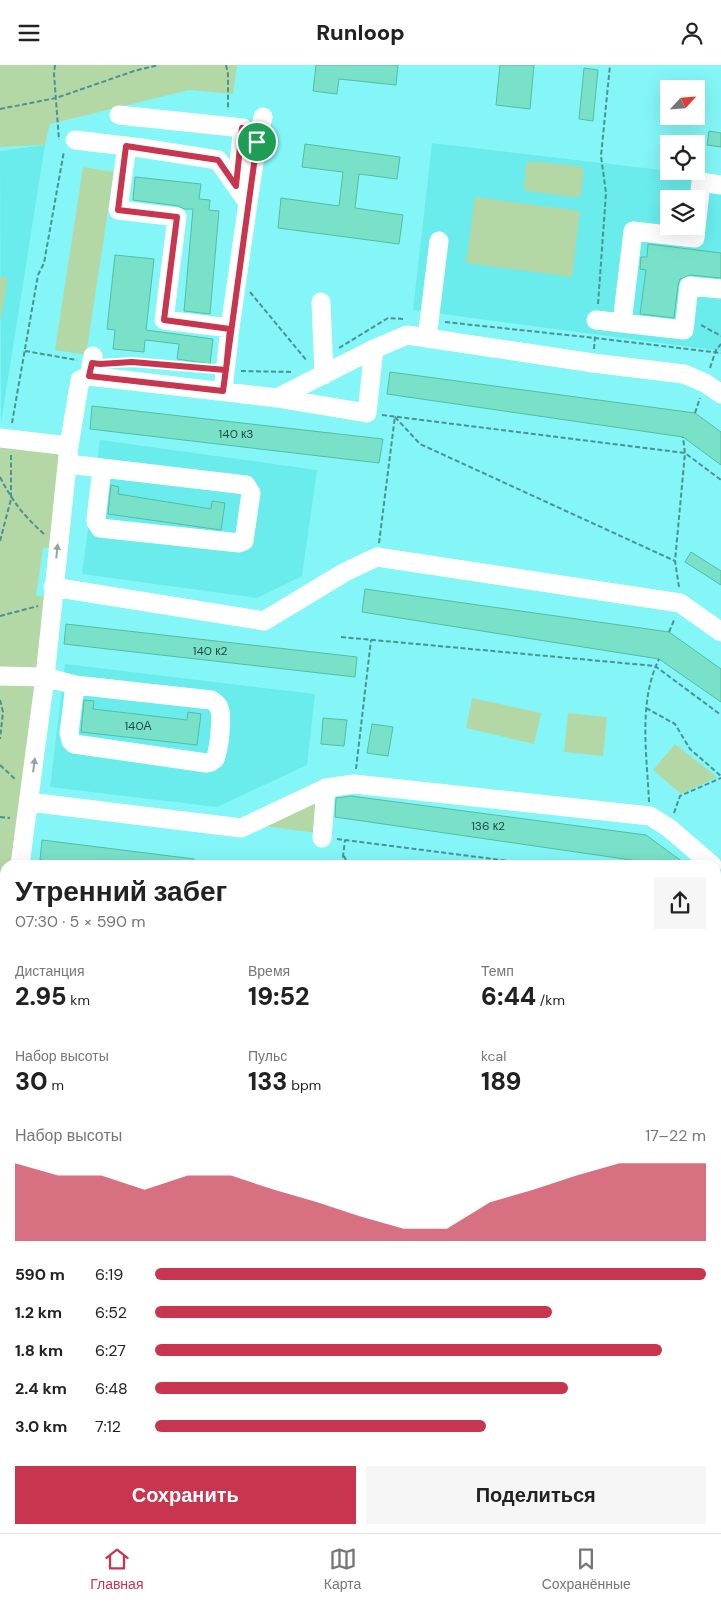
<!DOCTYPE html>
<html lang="ru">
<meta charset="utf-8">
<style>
body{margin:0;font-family:"DM Sans",sans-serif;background:#f6f6f6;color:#222;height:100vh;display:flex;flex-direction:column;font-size:19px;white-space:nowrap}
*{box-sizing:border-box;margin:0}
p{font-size:16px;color:#767676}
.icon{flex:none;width:28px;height:28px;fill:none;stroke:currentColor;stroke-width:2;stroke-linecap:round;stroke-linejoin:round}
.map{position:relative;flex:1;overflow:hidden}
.panel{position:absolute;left:0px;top:795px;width:721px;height:674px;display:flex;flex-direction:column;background:#fff;border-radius:15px 15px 0 0;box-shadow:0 5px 20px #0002}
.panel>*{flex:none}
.needle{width:32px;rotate:64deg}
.controls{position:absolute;left:660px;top:15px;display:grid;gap:10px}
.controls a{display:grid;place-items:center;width:45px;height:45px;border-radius:0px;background:#fff;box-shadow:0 5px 20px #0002;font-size:25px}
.pin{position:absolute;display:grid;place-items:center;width:42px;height:42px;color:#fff;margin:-21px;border:2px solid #fff;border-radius:50%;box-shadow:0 1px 5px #0007}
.round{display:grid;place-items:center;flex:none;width:52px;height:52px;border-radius:0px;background:#f6f6f6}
.head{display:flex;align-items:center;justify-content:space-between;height:85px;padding:0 15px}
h1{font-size:28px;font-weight:800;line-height:38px}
.stats{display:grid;grid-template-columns:repeat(3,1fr);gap:8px;height:85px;padding:5px 15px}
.stats div{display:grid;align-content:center}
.stats b{font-size:25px;font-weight:800}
.stats small{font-size:14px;font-weight:400}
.stats p{font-size:14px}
.chart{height:140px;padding:10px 15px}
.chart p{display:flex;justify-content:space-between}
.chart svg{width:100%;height:90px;margin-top:5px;fill:#c7364e;opacity:.7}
.cta{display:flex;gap:10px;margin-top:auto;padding:10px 15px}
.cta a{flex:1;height:58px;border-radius:0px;background:#c7364e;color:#fff;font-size:20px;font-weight:800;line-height:58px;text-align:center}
.cta a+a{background:#f6f6f6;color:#222}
ul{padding:0 15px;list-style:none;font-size:16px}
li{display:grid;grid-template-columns:80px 60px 1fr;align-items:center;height:38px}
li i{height:12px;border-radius:6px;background:#c7364e}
header{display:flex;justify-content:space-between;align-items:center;height:65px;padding:0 15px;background:#fff;font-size:22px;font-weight:800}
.dock{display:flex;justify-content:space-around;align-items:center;height:70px;border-top:1px solid #e0e0e0;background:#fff;font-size:14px;color:#767676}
.dock a{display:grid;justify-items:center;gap:2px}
.dock .selected{color:#c7364e}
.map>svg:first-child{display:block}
</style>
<header><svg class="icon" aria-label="menu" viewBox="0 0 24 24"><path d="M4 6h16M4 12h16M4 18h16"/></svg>Runloop<svg class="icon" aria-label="person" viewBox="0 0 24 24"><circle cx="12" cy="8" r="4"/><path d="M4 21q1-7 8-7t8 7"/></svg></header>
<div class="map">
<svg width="721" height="1468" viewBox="0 0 721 1468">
<rect width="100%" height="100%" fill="#84f6f7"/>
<!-- built -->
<path fill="#6aeced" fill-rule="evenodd" d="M432 78 721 112V286L413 245ZM669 134H696V161H669Z
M45 80 1 358 0 86Z
M100 375 317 405 302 511 257 533 82 509Z
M65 599 315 629 307 700 217 742 50 722Z"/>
<!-- green -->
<path fill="#b4d8a5" d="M0 0H237L233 29 189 25 50 59 45 80 0 82Z
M530 96 580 101 584 106 581 130 578 132H573L526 126 524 122 526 99Z
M83 102 114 107 86 290 55 285Z
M475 132 580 146 572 212 466 198Z
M0 212 8 213 0 257Z
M0 379 59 388 52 482 43 483 36 531 48 532 41 606 0 605Z
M0 617 35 618 14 800H5V872L2 901H0Z
M472 633 541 648 534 679 466 663Z
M568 648 607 652 603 691 564 687Z
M675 679 717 712 681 729 653 705Z
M320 731 317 768 257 760Z
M1 1004H5V1077L0 1076Z
M716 1068 721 1069V1135H716Z
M0 1107 5 1108V1168L0 1167Z
M716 1170H721V1258H716Z
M0 1259H5V1421H0Z
M716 1354H721V1461L718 1468H7L8 1464H716Z"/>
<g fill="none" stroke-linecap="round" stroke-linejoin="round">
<!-- stream -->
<path stroke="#8ab8f7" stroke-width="4" d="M626 1468 630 1464"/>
</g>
<!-- building -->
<path fill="#7ae1c9" stroke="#53bda5" d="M316 0H398L396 20 339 14 337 29 313 26Z
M500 0H534L530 44 496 40Z
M584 3 598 5 593 56 579 54Z
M709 66 721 68V82L707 80Z
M305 79 400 92 397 114 359 109 355 143 403 150 399 179 278 163 281 133 339 141 343 107 302 102Z
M135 112 201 119 199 134 210 135 209 145 219 146 210 249 184 246 193 144H184L178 141 133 135Z
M648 179 721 188V213L690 210 680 214 678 220 674 253 640 249 646 205 640 204 641 192H647Z
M115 190 154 194 146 265 213 274 210 299 177 294 179 279 145 275 144 287 113 284 115 265 107 264Z
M390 307 695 348 721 367V400L683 372 387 329Z
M92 341 383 374 379 398 90 364Z
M111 420 119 422 118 429 211 444 212 436 225 438 221 465 108 449Z
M691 487 721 506V520L685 497Z
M365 524 669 567 721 604V637L659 594 362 547Z
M66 559 357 592 355 612 64 579Z
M84 635 94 636 93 644 187 655 188 647 201 649 197 680 81 667Z
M323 653 347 655 344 681 321 679Z
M372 659 393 662 388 691 367 688Z
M351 731 646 770 687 800H644L638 796 335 752 336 733Z
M42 775 194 794 193 800H80L40 795Z"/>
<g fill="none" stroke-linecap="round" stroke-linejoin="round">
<!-- path -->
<path stroke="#4a9394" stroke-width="2" stroke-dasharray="5 2.5" stroke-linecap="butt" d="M55 0 54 9 59 75
M226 0 228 9V45
M0 44 56 33 134 6 158 0
M250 227 307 296
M598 239 606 128 601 91 610 0
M445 257 595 273 721 288
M701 260 721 271
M339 283 388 253 405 254
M594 284 595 271
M25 286 77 295
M121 298 132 297 211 304
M710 303 716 285 721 279
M241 306 293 307
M695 348 700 333
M382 350 685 388 721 415
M395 352 420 379 675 496
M12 358 38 210 44 198 64 86
M0 412C13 437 23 450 44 469
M0 476 11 434V390
M379 478 395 351
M679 522 675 496 685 388 683 372
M0 551 38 541
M669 567 675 553
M341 572 655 601 721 650
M0 635 3 647 0 674
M646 643 675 659 690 684 721 711
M0 700 16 715
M356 704 371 575
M649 737C647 690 638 637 659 594
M674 748 680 731 721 713
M0 752 10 753
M337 774 540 800
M344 791 348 800
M342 800 345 775
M637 800 638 796
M0 864 5 861
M716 875 721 879
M716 900 721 901
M716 1059H721
M0 1146 5 1151
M0 1255 3 1336V1413
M716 1436 721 1432
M716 1454 721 1441
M175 1464 176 1468
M193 1464V1468
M245 1464 246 1468
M299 1464 315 1468
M524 1468 528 1464
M579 1468 584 1464
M670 1468 671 1464
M682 1468 687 1464
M711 1468 713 1464"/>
<!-- minor -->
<path stroke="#fff" stroke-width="19" d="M119 50 243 63 236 121
M75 75 142 83 218 95 248 138 230 263 223 326
M127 81 118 145 177 152 164 255 230 263
M721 120 701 117 695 173 633 166 622 258 684 265 689 221 721 224
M248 138 257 77 263 52
M321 237 324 310
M596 255 622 258
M427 273 439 176
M89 311 93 291
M277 333 367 348 374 284
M0 373 69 381
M68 399 246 420 251 428 244 476 239 478 100 463 96 457V454L102 403
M53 522 264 556 345 507 377 492 680 538 721 567
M0 611 45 612 75 620 211 635C214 637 218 639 219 643 223 651 219 685 215 694L211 697 206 698 74 679 71 676 69 668 75 620
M29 737 241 763 326 723 354 719 650 751 669 763 712 800
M322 773 326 723
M20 800 45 612 69 381 80 315 89 311 277 333 374 284 407 270 593 298 684 309 705 318 721 329
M716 945H721
M0 964 5 922
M716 1018H721
M0 1095 5 1096
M716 1157 721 1156
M716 1321 721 1322
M124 1464V1468
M2 1468 3 1428 5 1427"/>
<!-- major -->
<path stroke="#fdd9a1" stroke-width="22" d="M0 1188H5
M0 1221H5
M716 1277H721
M716 1305 721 1306"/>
</g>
<!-- one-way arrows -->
<defs><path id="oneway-solid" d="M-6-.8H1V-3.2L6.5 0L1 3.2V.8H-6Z" transform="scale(1.25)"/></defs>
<g fill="#99a2a2">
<use href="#oneway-solid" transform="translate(57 486) rotate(-84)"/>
<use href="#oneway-solid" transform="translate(34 700) rotate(-83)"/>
</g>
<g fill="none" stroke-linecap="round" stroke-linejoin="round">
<!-- route casing -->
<g stroke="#fff" stroke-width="10">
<path id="route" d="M257 77 242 63 236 121 218 95 126 81 118 145 177 152 164 255 230 264 226 305 132 297 100 299 92 298 89 311 223 326C234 243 245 160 257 77"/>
</g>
<!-- route -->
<use href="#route" stroke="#c7364e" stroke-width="6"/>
</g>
<g text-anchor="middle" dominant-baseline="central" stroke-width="4" stroke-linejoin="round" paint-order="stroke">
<!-- number labels -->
<g font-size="12" fill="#1e4943">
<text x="236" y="369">140 к3</text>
<text x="210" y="586">140 к2</text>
<text x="138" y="661">140А</text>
<text x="488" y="761">136 к2</text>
</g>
</g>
</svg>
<div class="controls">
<a><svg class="needle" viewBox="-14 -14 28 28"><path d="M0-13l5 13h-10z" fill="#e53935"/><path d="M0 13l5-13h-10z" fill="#767676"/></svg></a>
<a><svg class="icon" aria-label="locate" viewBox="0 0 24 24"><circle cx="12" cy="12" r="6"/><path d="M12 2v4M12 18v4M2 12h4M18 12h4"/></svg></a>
<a><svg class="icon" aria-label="layers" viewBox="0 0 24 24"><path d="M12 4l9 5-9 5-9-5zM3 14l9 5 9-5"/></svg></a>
</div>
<div class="pin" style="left:257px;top:77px;background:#1e9e55"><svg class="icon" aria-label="arrive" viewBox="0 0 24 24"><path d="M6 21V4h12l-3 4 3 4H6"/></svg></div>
<section class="panel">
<div class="head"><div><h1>Утренний забег</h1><p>07:30 · 5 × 590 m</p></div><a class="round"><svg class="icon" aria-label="share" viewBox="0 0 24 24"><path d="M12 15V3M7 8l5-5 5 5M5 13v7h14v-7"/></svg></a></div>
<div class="stats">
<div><p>Дистанция</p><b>2.95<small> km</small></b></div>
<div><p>Время</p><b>19:52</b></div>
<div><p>Темп</p><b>6:44<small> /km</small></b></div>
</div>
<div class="stats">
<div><p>Набор высоты</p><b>30<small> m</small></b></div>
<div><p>Пульс</p><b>133<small> bpm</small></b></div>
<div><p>kcal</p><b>189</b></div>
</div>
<div class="chart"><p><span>Набор высоты</span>17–22 m</p>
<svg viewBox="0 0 160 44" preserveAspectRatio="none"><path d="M0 44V6L10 12L20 12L30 19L40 12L50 12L60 19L70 25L80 32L90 38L100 38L110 25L120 19L130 12L140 6L150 6L160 6V44z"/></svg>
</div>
<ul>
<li><b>590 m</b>6:19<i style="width:100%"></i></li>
<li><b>1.2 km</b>6:52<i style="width:72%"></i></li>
<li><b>1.8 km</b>6:27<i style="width:92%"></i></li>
<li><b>2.4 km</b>6:48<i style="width:75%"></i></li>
<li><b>3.0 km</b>7:12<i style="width:60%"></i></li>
</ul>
<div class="cta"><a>Сохранить</a><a>Поделиться</a></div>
</section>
</div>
<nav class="dock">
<a class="selected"><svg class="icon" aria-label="home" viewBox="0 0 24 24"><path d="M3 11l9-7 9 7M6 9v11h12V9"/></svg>Главная</a>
<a><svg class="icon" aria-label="map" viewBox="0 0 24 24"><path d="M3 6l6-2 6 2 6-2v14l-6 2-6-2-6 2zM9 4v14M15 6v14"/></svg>Карта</a>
<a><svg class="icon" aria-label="saved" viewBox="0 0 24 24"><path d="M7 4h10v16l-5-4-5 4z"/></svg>Сохранённые</a>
</nav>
